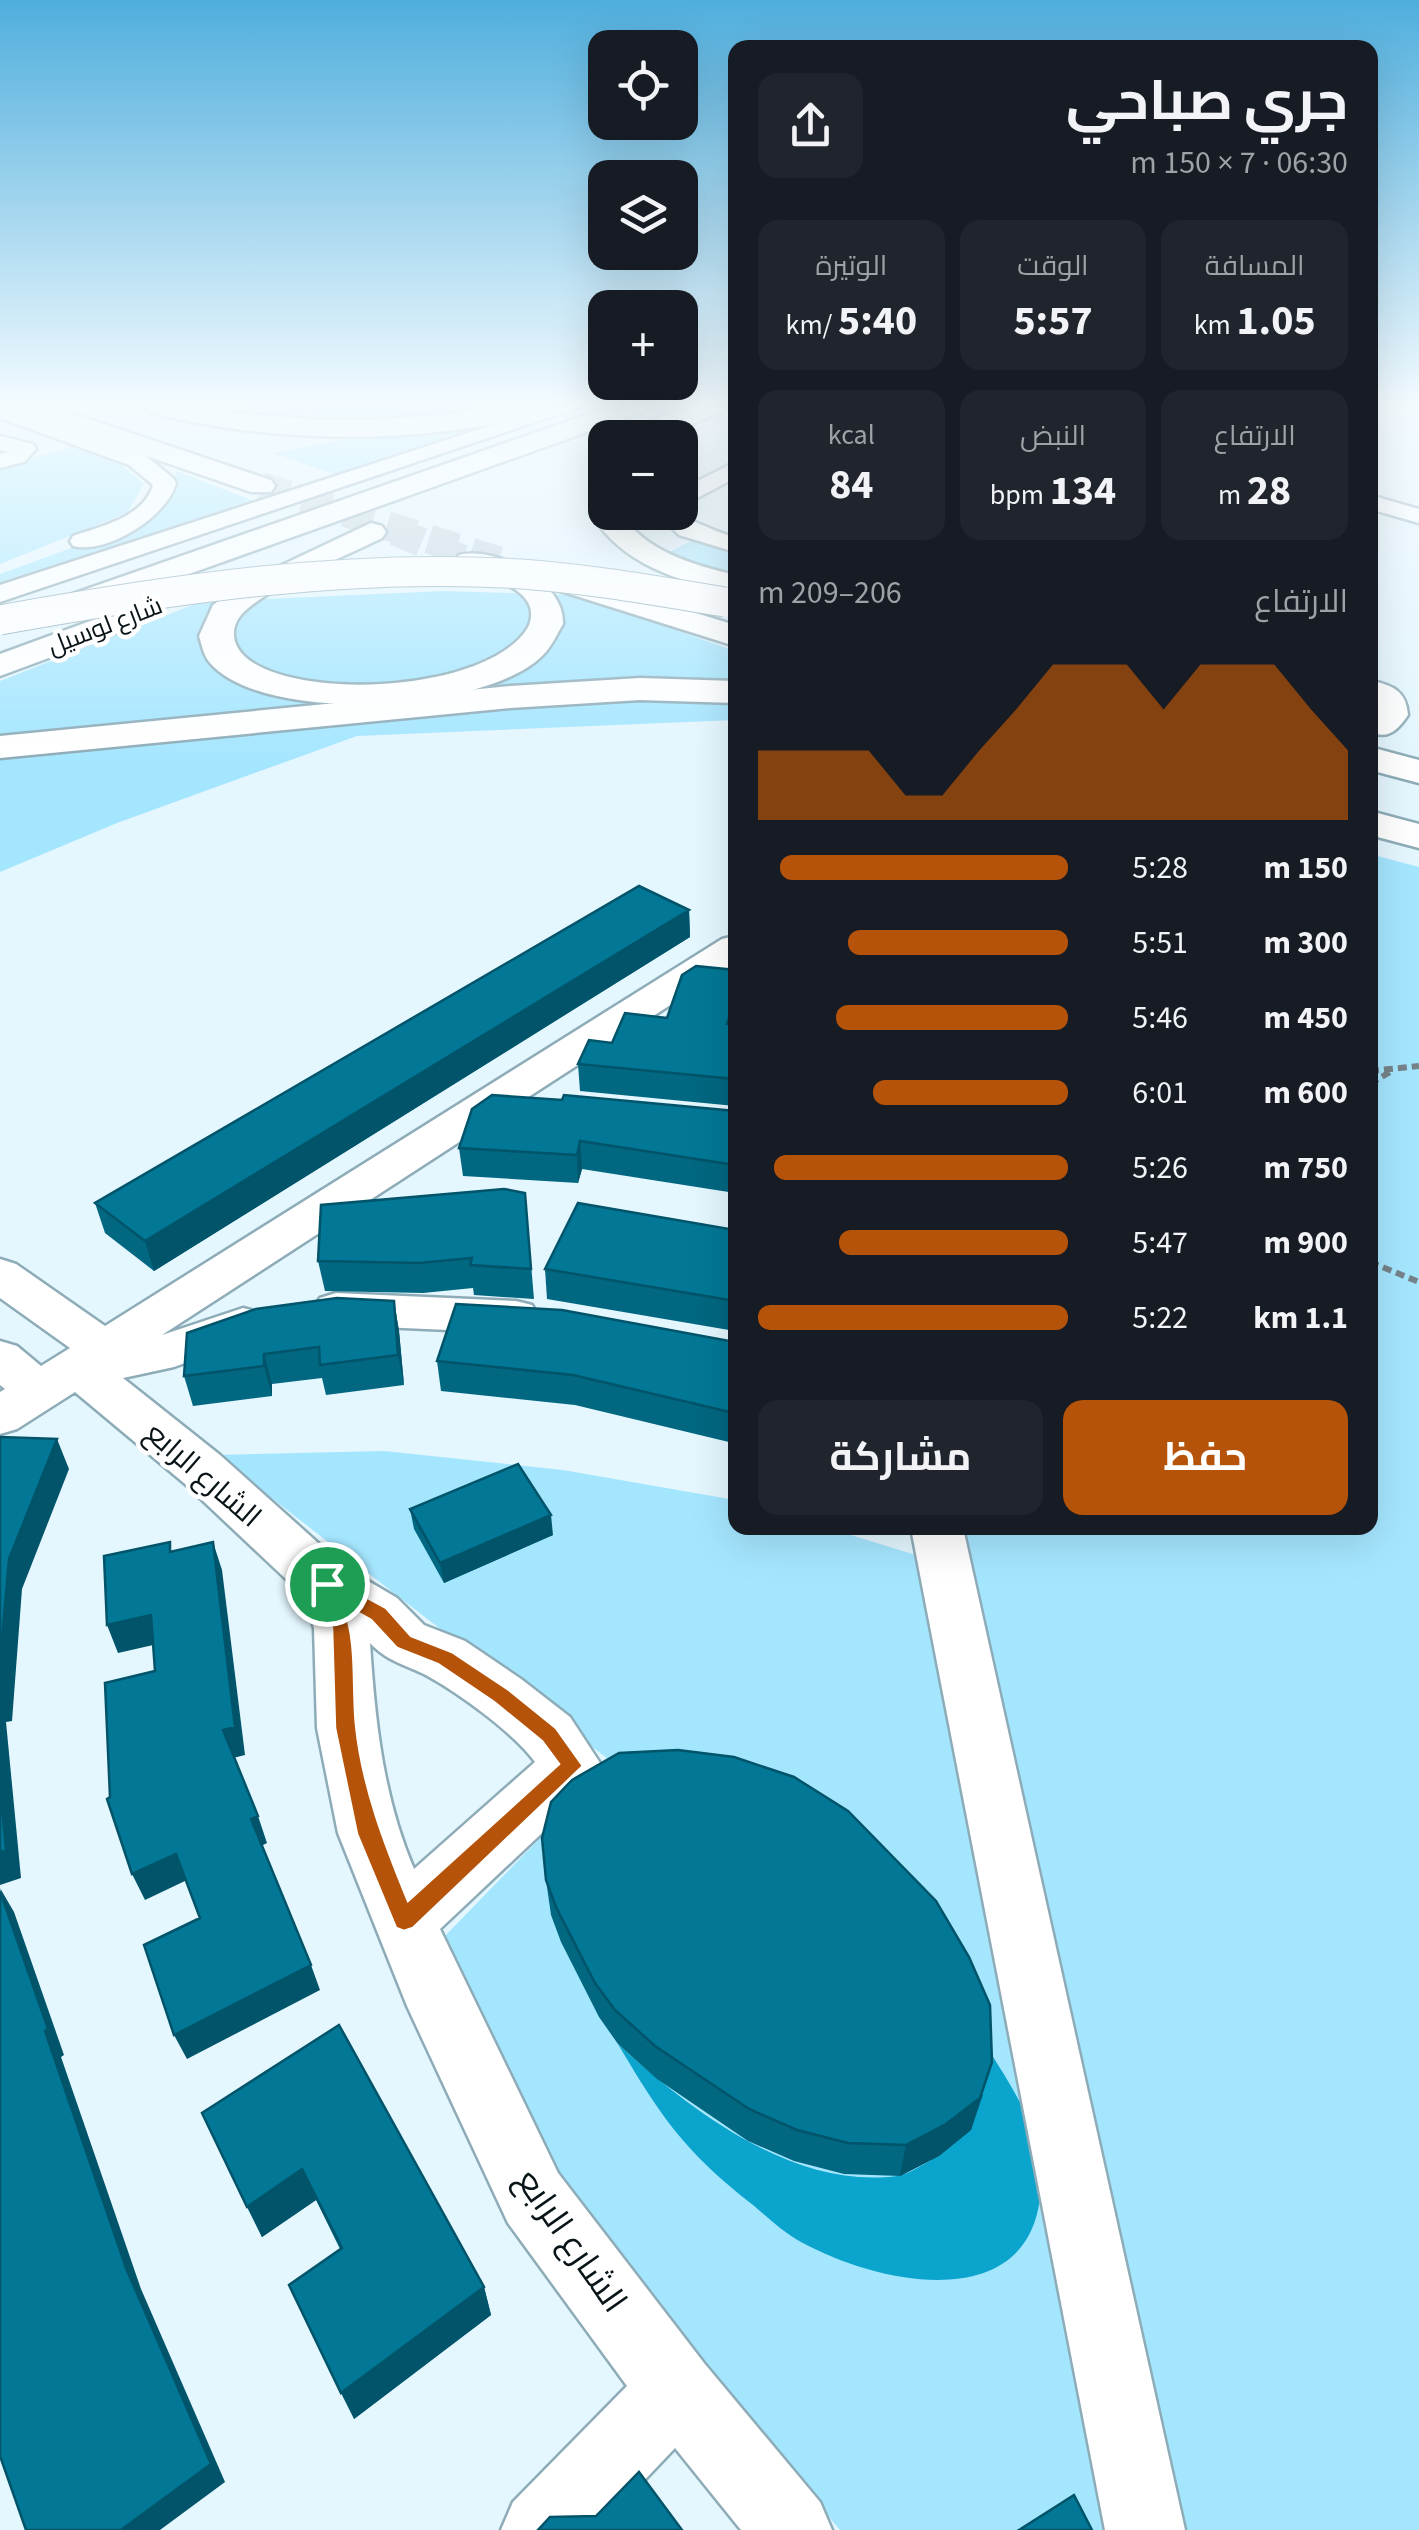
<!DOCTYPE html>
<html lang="ar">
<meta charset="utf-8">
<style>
body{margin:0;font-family:"Source Sans 3",Cairo,sans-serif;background:#20242c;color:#f1f3f6;direction:rtl;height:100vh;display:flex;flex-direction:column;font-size:38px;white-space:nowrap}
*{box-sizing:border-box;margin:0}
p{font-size:32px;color:#9ea1a6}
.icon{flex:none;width:55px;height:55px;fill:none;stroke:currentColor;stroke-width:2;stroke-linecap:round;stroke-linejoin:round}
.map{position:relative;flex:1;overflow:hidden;direction:ltr}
.details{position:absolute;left:728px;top:40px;width:650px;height:1495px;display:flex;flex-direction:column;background:#171b24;border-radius:20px;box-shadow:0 10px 40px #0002;direction:rtl}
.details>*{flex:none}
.fabs{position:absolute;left:588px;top:30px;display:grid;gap:20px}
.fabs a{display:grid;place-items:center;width:110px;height:110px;border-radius:20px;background:#171b24;box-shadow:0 10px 40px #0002;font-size:50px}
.pin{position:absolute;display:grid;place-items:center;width:85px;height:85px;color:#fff;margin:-42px;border:5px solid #fff;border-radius:50%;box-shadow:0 2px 10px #0007}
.round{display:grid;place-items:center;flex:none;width:105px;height:105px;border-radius:20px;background:#20242c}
.headline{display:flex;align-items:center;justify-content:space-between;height:170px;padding:0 30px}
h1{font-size:55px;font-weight:700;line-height:75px}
.stats{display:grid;grid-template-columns:repeat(3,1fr);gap:15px;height:170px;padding:10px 30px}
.stats div{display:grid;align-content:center;border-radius:20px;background:#20242c;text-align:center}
.stats b{font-size:42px;font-weight:700}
.stats small{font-size:28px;font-weight:400}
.stats p{font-size:28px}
.chart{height:280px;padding:20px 30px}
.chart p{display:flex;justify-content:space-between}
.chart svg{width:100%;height:180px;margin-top:10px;fill:#b45309;opacity:.7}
.action{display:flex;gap:20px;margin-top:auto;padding:20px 30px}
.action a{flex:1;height:115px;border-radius:20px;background:#b45309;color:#fff;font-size:40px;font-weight:700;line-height:115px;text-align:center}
.action a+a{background:#20242c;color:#f1f3f6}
ul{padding:0 30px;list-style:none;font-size:32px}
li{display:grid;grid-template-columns:160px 120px 1fr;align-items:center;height:75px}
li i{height:25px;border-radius:12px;background:#b45309}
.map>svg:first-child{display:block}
</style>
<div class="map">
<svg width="1419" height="2530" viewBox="0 0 1419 2530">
<rect width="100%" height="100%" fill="#e4f6fe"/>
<!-- green -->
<path fill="#a5e6ff" d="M236 407H481C399 418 318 418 236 407Z
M502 422 339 476 273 453 384 432Z
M73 447 122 465 144 484 127 513 0 564V467Z
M176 471 254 501 0 582V574L140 523 173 486Z
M694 539 735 552V577L666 554Z
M444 591 577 595 735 651V720L357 736 117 823 0 872V681L200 602Z
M1370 854 1419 867V2530H1176L952 1528H1370Z
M384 1451 563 1470 735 1500V1528H828L932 1560 1128 2530H840L690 2354 554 2167 444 1937 613 1763 216 1455Z"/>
<!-- water -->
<path fill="#0aa4cc" d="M982 2039C1001 2070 1034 2118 1039 2154 1060 2315 897 2294 801 2242 784 2233 768 2218 753 2205 685 2152 661 2117 618 2044 689 2109 793 2190 897 2176 910 2174 926 2162 939 2156Z"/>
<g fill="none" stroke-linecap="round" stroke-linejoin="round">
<!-- major-tunnel -->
<path stroke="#c3d4dc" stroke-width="29" stroke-dasharray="29 15" stroke-linecap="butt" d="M261 486 499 561"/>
<!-- highway-tunnel -->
<path stroke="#c3d4dc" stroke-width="29" stroke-dasharray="29 15" stroke-linecap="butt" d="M395 531 470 562"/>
<!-- minor casing -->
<g stroke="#8eacb8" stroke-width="5">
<path id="minor" d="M0 407H10L145 455 173 478 176 483C168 516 107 555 73 546L70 541 73 536C102 526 144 517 153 485L129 465 0 418Z
M548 407H580L0 602V585Z
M0 436 33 444 36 449 24 462 0 468V454L9 452 0 450Z
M735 462V478L680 507V490Z
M1370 495 1419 509V523L1370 509Z
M656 512C684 512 706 530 735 537V552L679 535Z
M1370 680C1393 686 1406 690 1408 715 1398 730 1387 741 1370 731V723L1378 713V702L1370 699Z
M735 936V963L162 1335 243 1308 259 1312 266 1324 259 1336 174 1367 123 1378 220 1455 346 1568 397 1598 424 1625 465 1641 521 1679 570 1717 602 1766 593 1785 440 1929 558 2173 704 2363 820 2502 832 2530H741L675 2448 597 2530H501L513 2502 627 2386 508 2223 407 2006 338 1833 317 1728 314 1628 304 1596 184 1483 75 1392 17 1429 0 1434V1392L5 1389 0 1385V1341L17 1346 41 1366 70 1348 0 1298V1259L16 1264 105 1326 722 939ZM370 1643C387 1661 403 1664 424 1674 456 1691 513 1732 535 1762L414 1869C383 1797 375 1721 370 1643Z
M336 1293 516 1301 532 1305 539 1317 532 1329 516 1333 336 1325 320 1320 313 1309 320 1298Z
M911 1528H963L1185 2530H1105Z"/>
</g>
<!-- major casing -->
<g stroke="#8eacb8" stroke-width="5">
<path id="major" d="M14 407H53L271 480 275 486 271 492H251L18 412Z
M145 407C215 407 284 421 353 420 421 419 486 407 554 407L550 412C421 445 278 445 149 412Z
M549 568 735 625V646L538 584 533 577 538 570Z
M640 678 735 681V703L640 700 510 708 0 758V736L510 686Z
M1370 811 1419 824V848L1370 835Z"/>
</g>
<!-- highway casing -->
<g stroke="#8eacb8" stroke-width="5">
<path id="highway" d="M609 407H647L643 412 77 614H55L50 607 55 600Z
M688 407H726L722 412 656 438H617L621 432Z
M605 503V512H620C644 551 693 565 735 575V594C678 580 622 566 590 512L595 506Z
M371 523 382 526 386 532 382 538C346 556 265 588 241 615 228 631 234 649 249 660 305 701 487 691 527 629 532 621 533 609 527 601 515 582 479 575 459 569L455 562 459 555C496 546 565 581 563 624 557 634 551 648 542 656 486 712 267 725 211 664 204 657 202 646 199 636L213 605 242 584Z
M123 609 135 612 139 619 135 626 0 676V654Z
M1370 747 1419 760V783L1370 770Z"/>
</g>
<!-- path -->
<path stroke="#75848a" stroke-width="6" stroke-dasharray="9 5" stroke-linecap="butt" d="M1370 1071 1419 1066
M1370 1084 1390 1072
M1370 1262 1419 1282"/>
<!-- minor -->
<use href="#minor" fill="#fff" fill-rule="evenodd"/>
<!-- major -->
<use href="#major" fill="#fff" fill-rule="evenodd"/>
<!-- highway -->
<use href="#highway" fill="#fff" fill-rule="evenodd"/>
<!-- highway-bridge casing -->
<g stroke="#8eacb8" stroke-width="31" stroke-linecap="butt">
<path id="highway-bridge" d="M0 620C172 589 347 563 522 574 590 579 657 591 725 602"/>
</g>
<!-- highway-bridge -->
<use href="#highway-bridge" stroke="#fff" stroke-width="29"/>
</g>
<!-- wall -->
<path fill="#026781" d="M689 910 690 937 154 1271 105 1233 95 1203Z
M735 970V1106L580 1091 578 1064 612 1043 667 1018Z
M735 1111V1193L582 1169 578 1183 463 1176 459 1148Z
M525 1193 534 1299 474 1295 473 1288 423 1293 325 1291 318 1261Z
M735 1230V1331L547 1299 545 1269Z
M394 1301 399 1331 404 1385 326 1395 322 1378 272 1384V1396L193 1406 184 1376Z
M735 1343 733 1443 575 1405 441 1391 437 1361Z
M410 1509 553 1535 444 1583 414 1529Z
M546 1880 983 2095 971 2130 939 2156 900 2176 844 2174 794 2161 748 2141 657 2079 618 2044 599 2017 561 1942 551 1915Z
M202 2113 484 2287 491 2315 354 2419 340 2249 316 2200 262 2237Z"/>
<!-- shaded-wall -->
<path fill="#015469" d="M689 910 690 937 154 1271 145 1241Z
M735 998V1024L727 1051V1024Z
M580 1141 582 1169 578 1183 577 1155Z
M394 1301 399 1331 404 1385 398 1355Z
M264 1354 272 1384V1396L264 1366Z
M735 1410V1438L733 1443 734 1413Z
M57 1439 69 1469 22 1589 12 1721 6 1722 21 1878 0 1885V1662L9 1559Z
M551 1515 553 1535 444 1583 440 1563Z
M213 1542 222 1570 245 1755 233 1758 223 1730Z
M151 1615 162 1643 118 1653 107 1625Z
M258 1816 267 1843 261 1846 251 1819Z
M176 1854 187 1880 145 1900 132 1874Z
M0 1888 14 1912 64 2055 61 2057 141 2289 225 2482 160 2530H121L126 2268 45 2031Z
M311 1965 320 1990 187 2059 174 2035Z
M992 2062 971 2130 939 2156 900 2176 906 2145Z
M302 2169 316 2200 262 2237 247 2207Z
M484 2287 491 2315 354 2419 341 2393Z"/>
<!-- building -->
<path fill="#027896" stroke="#015469" stroke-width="2.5" d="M639 886 689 910 145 1241 95 1203Z
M696 966 735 970V998L727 1024 735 1025V1079L578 1064 589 1040 612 1043 625 1013 667 1018 682 975Z
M492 1095 562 1100 564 1095 735 1111V1165L580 1141 577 1155 459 1148 472 1109Z
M504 1189 525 1193 531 1269 470 1265 472 1258 419 1263 318 1261 321 1205Z
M578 1203 735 1230V1301L545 1269Z
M337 1298 394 1301 398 1355 320 1365 319 1347 264 1354V1366L184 1376 187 1333 256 1309Z
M456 1304 562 1310 735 1342V1410L734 1413 573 1375 437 1361Z
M0 1437 57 1439 9 1559 0 1662Z
M518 1464 551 1515 440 1563 410 1509Z
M170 1542V1552L213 1542 235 1727 223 1730 258 1816 251 1819 311 1965 174 2035 144 1945 200 1918 176 1854 132 1874 107 1799 110 1797 105 1683 155 1671 151 1615 107 1625 104 1556Z
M678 1750 734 1757 794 1777 848 1811 936 1901 969 1957 990 2005 992 2062 980 2098 946 2124 906 2145 848 2143 797 2130 749 2109 655 2046 615 2010 595 1983 556 1907 546 1880 542 1838 551 1802 572 1780 619 1753Z
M0 1787 6 1850 0 1852Z
M0 1891 48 2029 45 2031 126 2268 211 2464 121 2530H26L0 2456Z
M339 2025 484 2287 341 2393 289 2285 342 2248 302 2169 247 2207 202 2113Z
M639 2472 682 2530H538L550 2517 596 2516Z
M1074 2495 1092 2530H1019Z"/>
<!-- sky -->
<linearGradient id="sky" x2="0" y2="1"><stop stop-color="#4faedd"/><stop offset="0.53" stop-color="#f3fbff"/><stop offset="1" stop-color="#f3fbff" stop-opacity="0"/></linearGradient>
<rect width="1419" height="762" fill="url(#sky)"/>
<!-- route -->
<path fill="#b45309" stroke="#fff" stroke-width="2.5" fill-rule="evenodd" d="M327 1576 386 1608 411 1636 452 1652 509 1690 556 1728 583 1766 413 1928 404 1931 396 1928 357 1834 335 1728 332 1628 317 1584ZM343 1604 371 1620 397 1648 438 1664 494 1702 542 1741 559 1764 408 1901C385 1845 362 1786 356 1725 352 1684 358 1643 343 1604Z"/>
<g text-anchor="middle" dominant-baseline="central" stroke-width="9" stroke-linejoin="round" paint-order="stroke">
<!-- far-street labels -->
<g font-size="25" fill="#091419" stroke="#fff">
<text transform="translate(105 626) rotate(-21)">شارع لوسيل</text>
</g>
<!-- street labels -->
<g font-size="30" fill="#091419" stroke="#fff">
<text transform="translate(203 1475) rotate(41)">الشارع الرابع</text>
</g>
<!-- near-street labels -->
<g font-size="35" fill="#091419" stroke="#fff">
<text transform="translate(571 2241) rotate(55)">الشارع الرابع</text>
</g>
</g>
</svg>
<div class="fabs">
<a><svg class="icon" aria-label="locate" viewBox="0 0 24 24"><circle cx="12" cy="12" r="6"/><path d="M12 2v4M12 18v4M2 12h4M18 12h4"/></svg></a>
<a><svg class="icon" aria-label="layers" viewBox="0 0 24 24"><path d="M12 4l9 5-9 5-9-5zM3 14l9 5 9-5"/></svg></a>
<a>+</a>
<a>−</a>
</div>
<div class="pin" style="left:327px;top:1584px;background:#1e9e55"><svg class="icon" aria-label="arrive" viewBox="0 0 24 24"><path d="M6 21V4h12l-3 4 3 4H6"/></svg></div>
<section class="details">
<div class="headline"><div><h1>جري صباحي</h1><p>06:30 · 7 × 150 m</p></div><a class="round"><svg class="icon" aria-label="share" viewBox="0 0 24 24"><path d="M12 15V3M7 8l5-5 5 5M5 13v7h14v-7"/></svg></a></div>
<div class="stats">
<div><p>المسافة</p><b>1.05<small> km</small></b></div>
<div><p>الوقت</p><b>5:57</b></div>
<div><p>الوتيرة</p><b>5:40<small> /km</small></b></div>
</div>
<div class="stats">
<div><p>الارتفاع</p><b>28<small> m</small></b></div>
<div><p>النبض</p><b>134<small> bpm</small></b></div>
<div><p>kcal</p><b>84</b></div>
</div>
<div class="chart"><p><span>الارتفاع</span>206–209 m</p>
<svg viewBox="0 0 160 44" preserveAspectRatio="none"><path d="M0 44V27L10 27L20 27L30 27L40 38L50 38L60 27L70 17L80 6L90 6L100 6L110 17L120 6L130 6L140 6L150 17L160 27V44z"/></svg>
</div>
<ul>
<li><b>150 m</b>5:28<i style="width:93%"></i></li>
<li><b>300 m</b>5:51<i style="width:71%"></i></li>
<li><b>450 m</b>5:46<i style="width:75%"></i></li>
<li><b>600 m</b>6:01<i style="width:63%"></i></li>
<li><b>750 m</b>5:26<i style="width:95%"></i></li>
<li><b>900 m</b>5:47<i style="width:74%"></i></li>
<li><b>1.1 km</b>5:22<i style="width:100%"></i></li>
</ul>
<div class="action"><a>حفظ</a><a>مشاركة</a></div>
</section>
</div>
